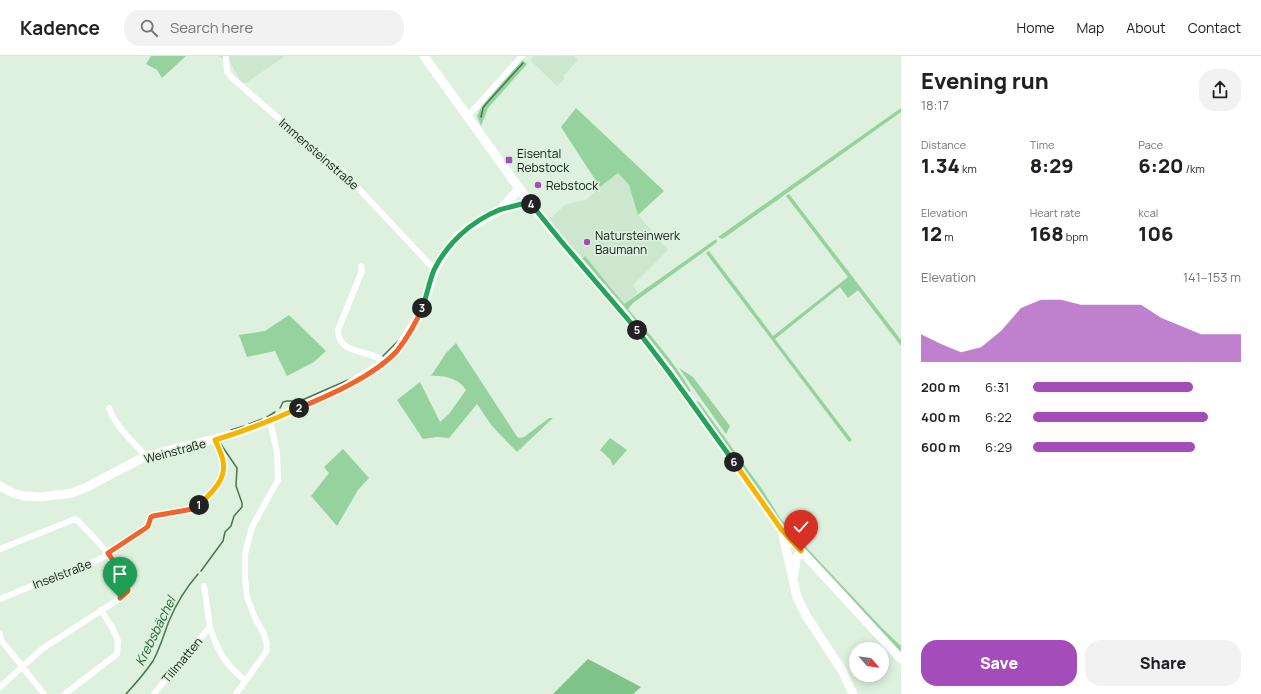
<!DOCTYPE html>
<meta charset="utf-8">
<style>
body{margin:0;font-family:Manrope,sans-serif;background:#f2f2f2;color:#202124;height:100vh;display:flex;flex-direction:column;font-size:15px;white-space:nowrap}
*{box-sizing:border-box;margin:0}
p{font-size:13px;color:#757577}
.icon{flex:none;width:22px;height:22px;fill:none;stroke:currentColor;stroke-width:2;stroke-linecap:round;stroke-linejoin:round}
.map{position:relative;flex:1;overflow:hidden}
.drawer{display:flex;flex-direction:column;background:#fff;width:360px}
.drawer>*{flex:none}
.needle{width:26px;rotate:118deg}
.buttons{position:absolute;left:849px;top:586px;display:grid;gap:8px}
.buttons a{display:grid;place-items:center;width:40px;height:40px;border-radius:50%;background:#fff;box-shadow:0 2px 10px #0003;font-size:20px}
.pin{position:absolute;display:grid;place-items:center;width:34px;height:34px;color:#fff;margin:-41px -17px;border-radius:50% 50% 50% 0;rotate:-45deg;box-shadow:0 0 4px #0007}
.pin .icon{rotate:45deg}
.km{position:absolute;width:20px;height:20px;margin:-10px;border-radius:50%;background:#222;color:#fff;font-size:11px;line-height:20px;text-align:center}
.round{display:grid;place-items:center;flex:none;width:42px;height:42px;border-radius:16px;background:#f2f2f2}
.summary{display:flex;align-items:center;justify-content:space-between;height:68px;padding:0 20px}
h1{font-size:22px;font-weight:800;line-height:30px}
.metrics{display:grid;grid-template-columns:repeat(3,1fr);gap:6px;height:68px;padding:4px 20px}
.metrics div{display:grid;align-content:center}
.metrics b{font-size:20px;font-weight:800}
.metrics small{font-size:11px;font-weight:400}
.metrics p{font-size:11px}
.chart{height:112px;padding:8px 20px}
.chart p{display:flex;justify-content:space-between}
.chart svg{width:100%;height:72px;margin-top:4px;fill:#a44cb9;opacity:.7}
.primary-button{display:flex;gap:8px;margin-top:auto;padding:8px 20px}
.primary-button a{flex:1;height:46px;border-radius:16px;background:#a44cb9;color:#fff;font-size:16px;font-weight:800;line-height:46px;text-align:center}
.primary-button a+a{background:#f2f2f2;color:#202124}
ul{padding:0 20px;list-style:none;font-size:13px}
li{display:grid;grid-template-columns:64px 48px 1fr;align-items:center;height:30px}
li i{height:10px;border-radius:5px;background:#a44cb9}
header{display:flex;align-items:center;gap:24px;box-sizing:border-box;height:56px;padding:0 20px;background:#fff;border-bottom:1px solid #e0e0e0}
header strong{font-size:19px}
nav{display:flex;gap:22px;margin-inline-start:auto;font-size:14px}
.search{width:280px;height:36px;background:#f2f2f2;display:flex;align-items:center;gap:10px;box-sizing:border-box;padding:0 14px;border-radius:16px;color:#757577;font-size:15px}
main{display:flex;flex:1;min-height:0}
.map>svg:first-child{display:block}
</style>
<header>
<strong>Kadence</strong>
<div class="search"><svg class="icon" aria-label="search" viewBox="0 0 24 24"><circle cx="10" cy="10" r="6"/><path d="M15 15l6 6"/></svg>Search here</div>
<nav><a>Home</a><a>Map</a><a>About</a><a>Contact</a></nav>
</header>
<main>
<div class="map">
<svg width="901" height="638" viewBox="0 0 901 638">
<rect width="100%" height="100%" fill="#ddf1de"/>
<!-- built -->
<path fill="#cce7ce" d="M218 0H285L246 27 241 26 230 6Z
M534 0H574L578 4 563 20 565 22 557 30 530 4Z
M618 117 629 129 638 159 668 194 633 229 638 237 624 248 585 200 582 203 549 164 566 148 586 144 600 131Z"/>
<!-- green -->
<path fill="#96d29d" d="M151 0H186L162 22 157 14 146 8Z
M522 4 527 8 488 52 481 70 477 60 482 50Z
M576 52 664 135 638 159 629 129 618 117 600 131 561 71Z
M901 52V56L724 182 722 183 718 181Z
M789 138 901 284V290L858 234 848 242 840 231 775 283 852 384 849 386 706 197 709 195 773 280 848 221 786 140Z
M716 183 717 185 716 187 633 247 628 253C650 279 674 305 691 335L689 336 582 203 585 200 624 248Z
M289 259 326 295 314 306 287 320 275 295 247 301 239 279 265 275Z
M456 287 516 379 519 382 524 381 549 362H553L517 396 492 370 477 348 449 382 437 381 423 383 397 344 420 326 440 366 449 358 466 334C460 323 443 319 431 320L446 297Z
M679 312 693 321 730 370 726 378Z
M696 345 699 346 707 357 764 436 780 462 793 477 881 571 901 590V597L788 476Z
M610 382 627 394 613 410 610 403 600 394Z
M343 393 369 422 358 434 337 470 311 440 329 417 324 411Z"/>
<!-- forest -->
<path fill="#7fc388" d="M588 603 641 631 633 638H553Z"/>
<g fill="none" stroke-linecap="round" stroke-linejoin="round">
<!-- stream -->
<path stroke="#46774d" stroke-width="1.5" d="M481 61 483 52 486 48 523 7
M382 301 398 285
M280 352 283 346 287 345H300L348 324
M267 361 275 356
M249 368 262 363
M231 374 244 370
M201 515 223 485 225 476 231 470 234 460 242 451V447L236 430 237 412 220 387
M126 638C136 627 145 617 153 605 160 592 164 578 169 565 176 548 186 532 198 518"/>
<!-- street -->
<path stroke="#fff" stroke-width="6" d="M226 0 227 16 231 21 299 80 344 117 435 214
M467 61 522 0
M361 210 362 215 338 274C338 300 371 293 385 306
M109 352C116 371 132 385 146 400
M0 493 75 463 78 465C96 484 123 509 129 535L119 543 42 593 0 631
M204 530 210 571
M0 543 34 529 85 510 100 503 146 472C149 468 149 463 153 460 164 458 185 456 194 452 199 450 203 445 208 440 229 418 225 411 215 384
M0 578 1 584 44 638
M65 638 117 598 118 585 113 573 101 554
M154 638 181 604 210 571C217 594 226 610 245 624
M236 638 266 596 267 589 263 576 255 562 247 541 245 522V498L252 471 278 424 277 396 270 365"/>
<!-- secondary -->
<path stroke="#fff" stroke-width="9" d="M424 0 529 146 561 185 626 260 669 315 781 473 901 603
M501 153 519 133
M0 430 13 437 24 440 41 441 72 437 87 431 146 400 238 377 270 365 345 331 385 306 397 294 419 260 423 250 435 214 441 203 457 181 468 172 500 154 529 146
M782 475 797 541 807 561 843 616 853 638
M794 519 796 503 801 495"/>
</g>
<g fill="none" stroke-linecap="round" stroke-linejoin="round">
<!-- split-1 casing -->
<g stroke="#fff" stroke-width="8">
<path id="split-1" d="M120 542 128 535 127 525 108 497 146 472 148 470 151 461 153 460 193 453 199 449"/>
</g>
<!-- split-2 casing -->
<g stroke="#fff" stroke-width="8">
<path id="split-2" d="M199 449C211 437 227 424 223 405 222 398 218 391 215 384 244 375 271 365 299 352"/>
</g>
<!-- split-3 casing -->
<g stroke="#fff" stroke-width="8">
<path id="split-3" d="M299 352C330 339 374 320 397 295 407 282 416 267 422 252"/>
</g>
<!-- split-4 casing -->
<g stroke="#fff" stroke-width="8">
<path id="split-4" d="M422 252C427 240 429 226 434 214 447 187 472 165 499 154 509 151 519 149 529 146L531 148"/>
</g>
<!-- split-5 casing -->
<g stroke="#fff" stroke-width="8">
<path id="split-5" d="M531 148 561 185 637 274"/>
</g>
<!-- split-6 casing -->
<g stroke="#fff" stroke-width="8">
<path id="split-6" d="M637 274 669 316 734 406"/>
</g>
<!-- split-7 casing -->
<g stroke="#fff" stroke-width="8">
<path id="split-7" d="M734 406 781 473 801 495"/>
</g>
<!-- split-1 -->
<use href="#split-1" stroke="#f0652b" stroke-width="5"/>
<!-- split-2 -->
<use href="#split-2" stroke="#f5b400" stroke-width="5"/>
<!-- split-3 -->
<use href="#split-3" stroke="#f0652b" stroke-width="5"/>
<!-- split-4 -->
<use href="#split-4" stroke="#22a559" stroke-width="5"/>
<!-- split-5 -->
<use href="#split-5" stroke="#22a559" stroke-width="5"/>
<!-- split-6 -->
<use href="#split-6" stroke="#22a559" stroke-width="5"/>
<!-- split-7 -->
<use href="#split-7" stroke="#f5b400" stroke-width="5"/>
</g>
<!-- markers -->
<g fill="#a44cb9" stroke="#ddf1de" stroke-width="1.5">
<rect x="505" y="100" width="8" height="8" rx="2"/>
<circle cx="538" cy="129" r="4"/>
<circle cx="587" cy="186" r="4"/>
</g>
<g text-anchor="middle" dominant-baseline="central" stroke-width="3.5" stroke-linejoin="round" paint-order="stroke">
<!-- poi labels -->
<g font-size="12" fill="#121912" stroke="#ddf1de" text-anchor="start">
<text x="517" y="97">Eisental<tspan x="517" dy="14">Rebstock</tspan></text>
<text x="546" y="129">Rebstock</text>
<text x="595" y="179">Natursteinwerk<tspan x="595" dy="14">Baumann</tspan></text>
</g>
<!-- street labels -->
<g font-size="12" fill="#121912" stroke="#ddf1de">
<text transform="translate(319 98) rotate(41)">Immensteinstraße</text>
<text transform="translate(175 395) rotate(-15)">Weinstraße</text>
<text transform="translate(62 518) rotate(-21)">Inselstraße</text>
<text transform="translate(182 604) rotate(-50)">Tillmatten</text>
</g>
<!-- water labels -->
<g font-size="13" font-style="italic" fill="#1c632c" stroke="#ddf1de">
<text transform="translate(155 575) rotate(-64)">Krebsbächel</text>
</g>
</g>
</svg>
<div class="buttons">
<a><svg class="needle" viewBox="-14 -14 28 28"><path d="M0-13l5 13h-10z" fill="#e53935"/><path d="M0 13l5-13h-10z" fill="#757577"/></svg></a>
</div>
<div class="pin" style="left:120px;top:542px;background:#1e9e55"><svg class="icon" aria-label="arrive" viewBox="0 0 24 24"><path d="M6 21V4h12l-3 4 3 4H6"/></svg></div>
<div class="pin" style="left:801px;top:495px;background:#d93025"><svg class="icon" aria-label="check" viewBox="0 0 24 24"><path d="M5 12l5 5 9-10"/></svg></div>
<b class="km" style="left:199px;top:449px">1</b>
<b class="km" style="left:299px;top:352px">2</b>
<b class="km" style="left:422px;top:252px">3</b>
<b class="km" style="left:531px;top:148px">4</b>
<b class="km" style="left:637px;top:274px">5</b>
<b class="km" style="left:734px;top:406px">6</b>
</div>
<section class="drawer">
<div class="summary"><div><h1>Evening run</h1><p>18:17</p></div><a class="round"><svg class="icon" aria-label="share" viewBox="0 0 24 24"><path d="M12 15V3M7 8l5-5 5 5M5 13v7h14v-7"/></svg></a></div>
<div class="metrics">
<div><p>Distance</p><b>1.34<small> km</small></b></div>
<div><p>Time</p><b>8:29</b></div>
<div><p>Pace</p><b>6:20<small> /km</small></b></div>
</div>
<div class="metrics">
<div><p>Elevation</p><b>12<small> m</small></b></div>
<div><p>Heart rate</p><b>168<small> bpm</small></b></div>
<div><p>kcal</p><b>106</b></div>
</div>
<div class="chart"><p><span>Elevation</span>141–153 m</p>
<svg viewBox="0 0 160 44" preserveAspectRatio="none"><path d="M0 44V27L10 33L20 38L30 35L40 25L50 11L60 6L70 6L80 9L90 9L100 9L110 9L120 17L130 22L140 27L150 27L160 27V44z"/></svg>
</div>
<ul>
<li><b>200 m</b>6:31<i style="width:77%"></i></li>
<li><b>400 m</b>6:22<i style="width:84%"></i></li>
<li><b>600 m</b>6:29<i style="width:78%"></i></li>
</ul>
<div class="primary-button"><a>Save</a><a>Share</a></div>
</section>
</main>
